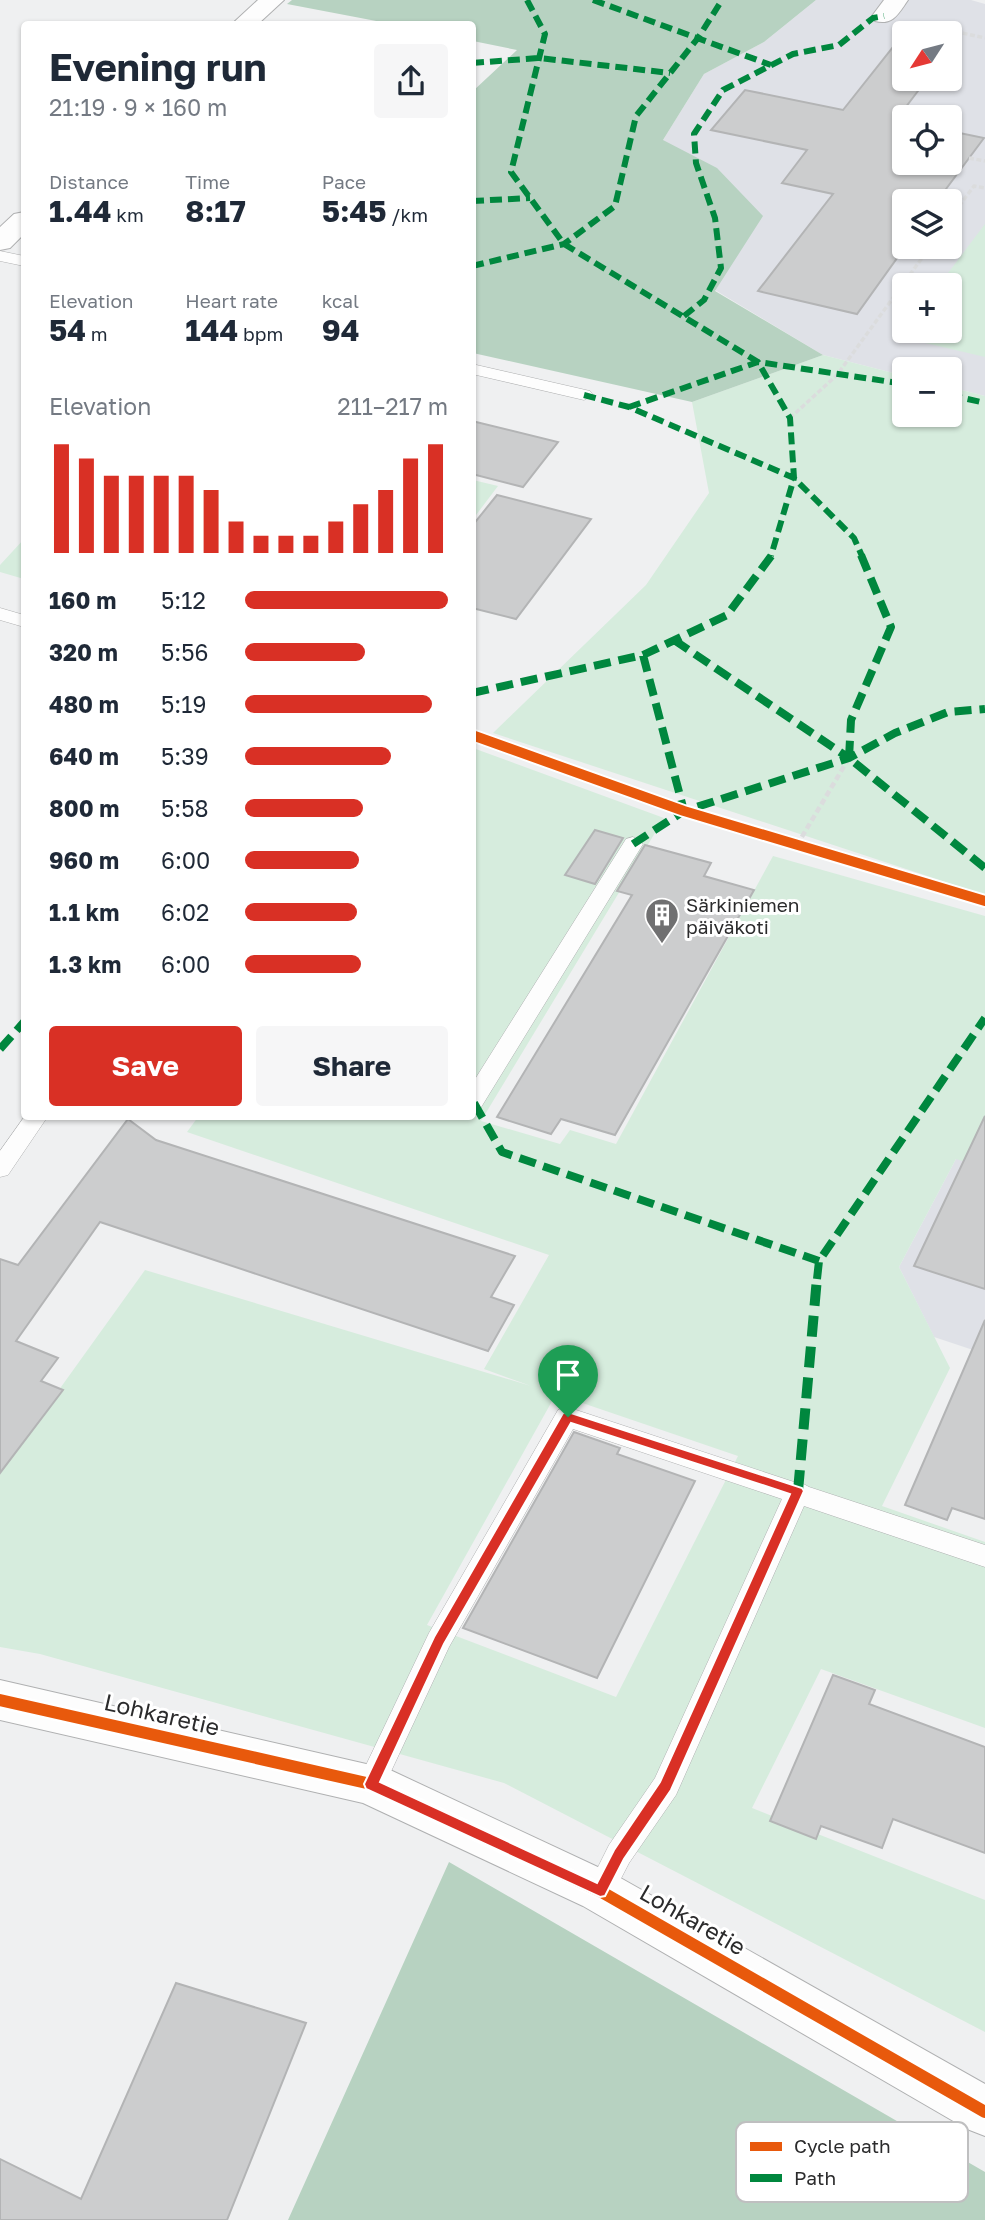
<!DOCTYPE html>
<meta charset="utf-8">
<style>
body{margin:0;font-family:"Golos Text",sans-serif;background:#f6f6f7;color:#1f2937;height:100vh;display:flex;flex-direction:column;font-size:26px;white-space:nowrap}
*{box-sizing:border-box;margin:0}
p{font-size:23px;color:#747a83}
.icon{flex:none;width:38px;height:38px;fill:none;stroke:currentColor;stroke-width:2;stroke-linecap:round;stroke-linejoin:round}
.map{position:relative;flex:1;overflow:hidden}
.drawer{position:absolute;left:21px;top:21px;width:455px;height:1099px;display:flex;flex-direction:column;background:#fff;border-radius:7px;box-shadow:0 2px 5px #0004}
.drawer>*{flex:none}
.needle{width:46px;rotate:234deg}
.controls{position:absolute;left:892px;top:21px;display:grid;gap:14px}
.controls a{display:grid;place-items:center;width:70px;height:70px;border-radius:7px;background:#fff;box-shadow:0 2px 5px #0004;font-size:35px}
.pin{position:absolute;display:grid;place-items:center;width:60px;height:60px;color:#fff;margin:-72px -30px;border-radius:50% 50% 50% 0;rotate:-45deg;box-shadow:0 0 7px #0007}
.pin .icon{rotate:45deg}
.round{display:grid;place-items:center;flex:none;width:74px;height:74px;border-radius:7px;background:#f6f6f7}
.headline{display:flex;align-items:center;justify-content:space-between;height:119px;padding:0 28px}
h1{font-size:38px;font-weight:700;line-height:52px}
.stats{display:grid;grid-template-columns:repeat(3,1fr);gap:10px;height:119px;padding:7px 28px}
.stats div{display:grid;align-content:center}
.stats b{font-size:30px;font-weight:700}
.stats small{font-size:19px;font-weight:400}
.stats p{font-size:19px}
.chart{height:196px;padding:14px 28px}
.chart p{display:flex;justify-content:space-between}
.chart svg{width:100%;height:126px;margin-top:7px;stroke:#d93025;stroke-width:6}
.action{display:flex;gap:14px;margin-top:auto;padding:14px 28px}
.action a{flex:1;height:80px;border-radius:7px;background:#d93025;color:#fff;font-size:28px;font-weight:700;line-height:80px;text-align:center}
.action a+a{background:#f6f6f7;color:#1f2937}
ul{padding:0 28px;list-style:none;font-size:23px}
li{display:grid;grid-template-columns:112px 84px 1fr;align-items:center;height:52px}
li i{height:18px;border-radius:9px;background:#d93025}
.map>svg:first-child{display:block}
</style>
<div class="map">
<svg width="985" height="2220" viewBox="0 0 985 2220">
<rect width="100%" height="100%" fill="#eff0f1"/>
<!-- built -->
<path fill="#dfe1e7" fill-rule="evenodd" d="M816 0H971L985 4V396L950 387V369H905V376L823 355 715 290 663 140 704 74 764 42ZM905 33H950V79H905ZM905 117H950V163H905ZM905 201H950V247H905ZM905 285H950V331H905Z
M985 1104V1354L934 1337 899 1267Z"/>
<!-- green -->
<path fill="#d6ecdd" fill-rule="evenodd" d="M985 224V357L900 337 905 331H950V285H939Z
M823 355 905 376V415H950V387L985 396V895L493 733 646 585 709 493 692 402Z
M473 480 498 486 473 519 472 480Z
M24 539V579L0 572V565Z
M473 748 664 818 481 1121 560 1144 570 1130 616 1144 773 856 985 916V1168L956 1159 899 1267 950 1368 882 1506 985 1542V1728L821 1669 752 1808 985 1900V2032L504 1783 40 1654 0 1647V1472L145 1270 531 1386 484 1369 549 1255 187 1132 198 1117 472 1116ZM556 1394 738 1456 616 1697 427 1625Z"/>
<!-- forest -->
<path fill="#b7d2c1" d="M292 0H816L764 42 704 74 663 140 717 168 763 216 715 291 823 355 692 402 473 353V91L517 50 473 41 472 24H392L287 4Z
M449 1862 985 2172V2220H288Z"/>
<!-- building -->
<path fill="#cccdce" stroke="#b3b4b5" stroke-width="2" d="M901 37 905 38V79H927L896 120 905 122V163H950V131L984 138 937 201H905V247L857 314 758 291 833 194 782 183 807 150 711 130 745 90 843 110Z
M472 421 558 442 523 487 472 474Z
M497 495 591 519 516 619 472 608V526Z
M595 830 623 838 595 884 565 875Z
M645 845 711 863 704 876 754 890 615 1135 561 1119 551 1134 497 1117 632 895 617 891Z
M985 1116V1289L914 1266Z
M128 1119 156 1140 515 1256 491 1297 514 1305 488 1351 100 1222 16 1341 58 1358 41 1381 63 1390 0 1473V1259L18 1265Z
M985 1320V1519L952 1508 947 1520 905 1505Z
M574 1432 620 1448 617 1454 695 1481 597 1678 463 1628Z
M833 1675 875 1690 869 1704 985 1747V1853L893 1819 882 1848 821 1826 816 1839 770 1821Z
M176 1983 306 2023 227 2220H0V2159L81 2199Z"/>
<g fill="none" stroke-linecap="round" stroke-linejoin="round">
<!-- service casing -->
<g stroke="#afb0b1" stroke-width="1">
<path id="service" d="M0 251 24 256V266L0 261Z
M472 364 590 391 593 395 584 400 472 374Z
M0 608 24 615V627L0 620Z
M633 837 643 844 480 1109 472 1111V1084L626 839Z
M25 1116H48L8 1175 0 1177V1151Z
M567 1407 794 1482 798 1481 809 1487 985 1545V1567L804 1506 676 1795 629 1863 610 1900 600 1904 590 1900 586 1891 609 1845 655 1778 782 1499 573 1429 449 1647 381 1793 371 1796 361 1793 357 1784 429 1633 558 1410Z"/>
</g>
<!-- minor casing -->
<g stroke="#afb0b1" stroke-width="2">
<path id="minor" d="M258 0H284L258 24H232Z
M884 0H908C899 13 893 26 875 21L872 16Z
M24 212V234L10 248 0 250V227L14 214Z
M0 1680 388 1769 617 1876 985 2084V2136L967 2129 583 1906 363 1803 0 1720Z"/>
</g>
<!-- path-far1 -->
<path stroke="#dbdcdd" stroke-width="3.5" stroke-dasharray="5 2.5" stroke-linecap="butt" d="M926 25 985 38
M969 158 985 161
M950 218 974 186 985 188
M790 418 837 375 930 247"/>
<!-- path -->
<path stroke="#dbdcdd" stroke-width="4.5" stroke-dasharray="6 3.5" stroke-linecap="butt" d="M797 845 849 758"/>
<!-- service -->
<use href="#service" fill="#fdfdfd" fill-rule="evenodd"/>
<!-- minor -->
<use href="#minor" fill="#fdfdfd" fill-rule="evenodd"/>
<!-- quiet-far2 -->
<path stroke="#00873e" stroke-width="6" stroke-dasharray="12 6" stroke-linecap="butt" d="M527 0 545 34 511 172 564 244 758 362 790 418 794 478 771 556
M593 0 771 65
M472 63 539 58 670 73
M472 201 530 198
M472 266 564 244 615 206 636 116 698 38 722 0
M684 316 704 300 721 268 715 218 696 163 694 134 723 90 793 54 839 45 873 18 884 16
M584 395 629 407 794 478 854 538 862 556
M950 395 985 403
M629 407 758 362 905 384"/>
<!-- quiet-far1 -->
<path stroke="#00873e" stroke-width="8" stroke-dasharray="17 8" stroke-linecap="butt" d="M861 555 891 627 851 720 849 758 985 868
M674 640 849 758
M643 655 684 811
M472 693 643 655 727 615 772 555
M633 844 684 811 849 758 895 733 948 712 985 709
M0 1049 24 1022
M474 1103 502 1152 819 1261
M817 1279 819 1261 985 1018"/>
<!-- quiet -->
<path stroke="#00873e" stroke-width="10" stroke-dasharray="21 10" stroke-linecap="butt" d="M798 1491 817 1278"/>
<!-- cycleway-far1 casing -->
<g stroke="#fff" stroke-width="14">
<path id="cycleway-far1" d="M472 735 684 811 985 901"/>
</g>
<!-- cycleway casing -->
<g stroke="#fff" stroke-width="17">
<path id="cycleway" d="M0 1700 371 1784 600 1891 985 2112"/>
</g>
<!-- cycleway-far1 -->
<use href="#cycleway-far1" stroke="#e8590c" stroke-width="10"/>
<!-- cycleway -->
<use href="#cycleway" stroke="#e8590c" stroke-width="12"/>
</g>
<!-- route -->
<path fill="#d93025" stroke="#fff" stroke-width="2" fill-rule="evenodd" d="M568 1412 802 1488 804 1491 671 1790 624 1859 605 1896 600 1897 366 1789 364 1784 434 1637 563 1413ZM571 1423 790 1494 660 1782 614 1850 597 1883 380 1782 444 1644Z"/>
<!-- icons -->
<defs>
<g id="building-pin" transform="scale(1.75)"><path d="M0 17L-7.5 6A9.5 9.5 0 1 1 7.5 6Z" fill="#707071" stroke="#fff"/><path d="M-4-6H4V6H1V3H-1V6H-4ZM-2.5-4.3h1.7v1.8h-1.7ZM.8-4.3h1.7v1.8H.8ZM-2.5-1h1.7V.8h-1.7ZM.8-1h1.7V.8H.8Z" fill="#fff"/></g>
</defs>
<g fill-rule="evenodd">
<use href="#building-pin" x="662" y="915"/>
</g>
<g text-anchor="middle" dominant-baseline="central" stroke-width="6" stroke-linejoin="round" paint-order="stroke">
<!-- poi labels -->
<g font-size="19" fill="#2b2b2c" stroke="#fff" text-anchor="start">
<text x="686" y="904">Särkiniemen<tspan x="686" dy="22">päiväkoti</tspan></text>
</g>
<!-- near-street labels -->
<g font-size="23" fill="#2b2b2c" stroke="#fff">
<text transform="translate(162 1714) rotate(13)">Lohkaretie</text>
<text transform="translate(693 1919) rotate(30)">Lohkaretie</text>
</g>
</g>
<!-- legend -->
<rect x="736" y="2122" width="232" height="80" rx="10" fill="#fff" stroke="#bfbfc0" stroke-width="2"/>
<rect x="750" y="2142" width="32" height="9" fill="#e8590c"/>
<rect x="750" y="2174" width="32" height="8" fill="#00873e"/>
<g font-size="19" fill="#2b2b2c">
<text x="794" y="2153">Cycle path</text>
<text x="794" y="2185">Path</text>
</g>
</svg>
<div class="controls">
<a><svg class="needle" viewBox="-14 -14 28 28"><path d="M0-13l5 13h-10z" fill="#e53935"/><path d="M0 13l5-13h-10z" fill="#747a83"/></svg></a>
<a><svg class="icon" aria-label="locate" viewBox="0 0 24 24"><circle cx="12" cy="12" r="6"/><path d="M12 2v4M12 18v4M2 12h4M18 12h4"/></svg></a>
<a><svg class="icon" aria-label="layers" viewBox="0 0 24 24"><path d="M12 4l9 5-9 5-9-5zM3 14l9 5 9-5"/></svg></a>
<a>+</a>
<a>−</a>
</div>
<div class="pin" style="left:568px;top:1417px;background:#1e9e55"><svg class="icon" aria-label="arrive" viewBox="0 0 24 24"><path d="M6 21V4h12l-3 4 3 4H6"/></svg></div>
<section class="drawer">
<div class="headline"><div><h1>Evening run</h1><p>21:19 · 9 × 160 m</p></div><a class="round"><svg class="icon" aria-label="share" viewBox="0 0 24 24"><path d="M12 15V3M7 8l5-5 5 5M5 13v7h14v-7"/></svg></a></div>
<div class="stats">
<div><p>Distance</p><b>1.44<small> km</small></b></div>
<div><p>Time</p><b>8:17</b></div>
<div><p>Pace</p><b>5:45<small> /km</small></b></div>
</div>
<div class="stats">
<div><p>Elevation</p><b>54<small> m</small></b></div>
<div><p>Heart rate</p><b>144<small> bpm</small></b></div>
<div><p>kcal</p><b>94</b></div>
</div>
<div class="chart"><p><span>Elevation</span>211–217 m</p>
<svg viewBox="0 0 160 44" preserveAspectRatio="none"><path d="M5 44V6M15 44V11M25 44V17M35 44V17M45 44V17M55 44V17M65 44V22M75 44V33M85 44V38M95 44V38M105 44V38M115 44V33M125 44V27M135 44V22M145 44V11M155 44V6"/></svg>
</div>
<ul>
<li><b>160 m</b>5:12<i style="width:100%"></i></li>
<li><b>320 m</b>5:56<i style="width:59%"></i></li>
<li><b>480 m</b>5:19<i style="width:92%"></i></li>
<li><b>640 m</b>5:39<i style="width:72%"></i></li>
<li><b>800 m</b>5:58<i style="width:58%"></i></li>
<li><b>960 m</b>6:00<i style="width:56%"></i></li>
<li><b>1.1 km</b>6:02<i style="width:55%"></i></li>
<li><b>1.3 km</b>6:00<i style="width:57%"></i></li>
</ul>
<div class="action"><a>Save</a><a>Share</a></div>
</section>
</div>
